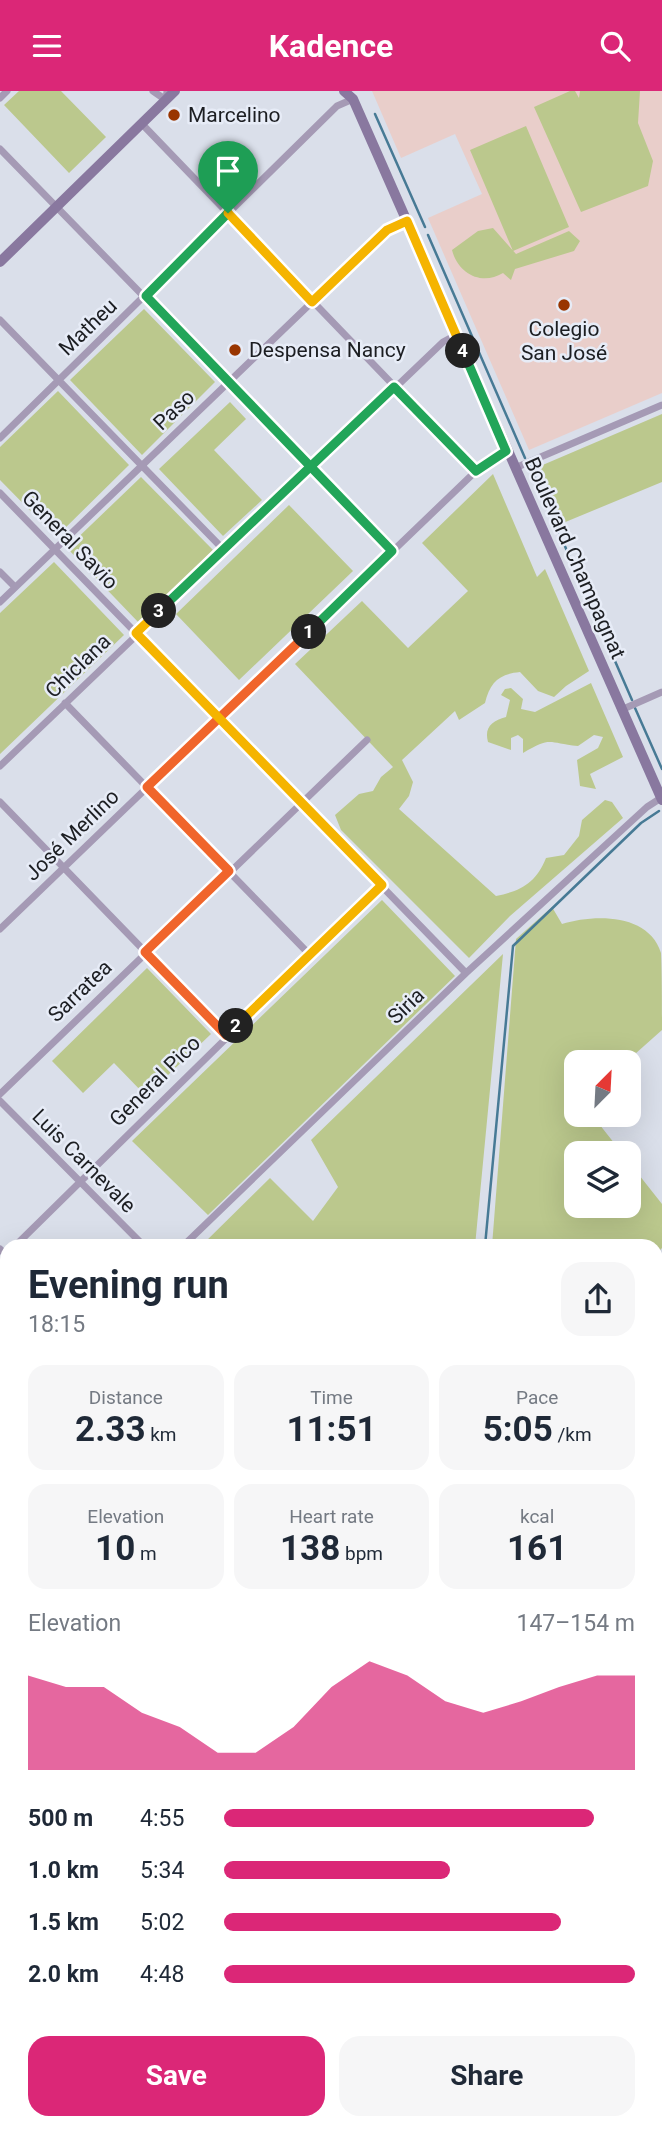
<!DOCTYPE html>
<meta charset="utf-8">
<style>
body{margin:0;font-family:Roboto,sans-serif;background:#f6f6f7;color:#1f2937;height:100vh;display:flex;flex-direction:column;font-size:26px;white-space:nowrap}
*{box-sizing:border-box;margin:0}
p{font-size:23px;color:#747a83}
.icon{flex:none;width:38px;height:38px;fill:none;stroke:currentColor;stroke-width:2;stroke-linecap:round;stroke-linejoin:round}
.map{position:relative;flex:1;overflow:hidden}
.side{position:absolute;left:0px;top:1148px;width:663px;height:891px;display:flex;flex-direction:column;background:#fff;border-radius:21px 21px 0 0;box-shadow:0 7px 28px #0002}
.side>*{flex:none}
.needle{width:46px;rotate:24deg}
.tools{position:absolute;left:564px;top:959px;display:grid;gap:14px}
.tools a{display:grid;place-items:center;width:77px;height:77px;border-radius:14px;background:#fff;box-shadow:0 7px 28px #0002;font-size:35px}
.pin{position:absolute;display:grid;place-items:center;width:60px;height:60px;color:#fff;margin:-72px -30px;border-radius:50% 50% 50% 0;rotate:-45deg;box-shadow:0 0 7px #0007}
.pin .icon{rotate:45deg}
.km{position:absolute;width:35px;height:35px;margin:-18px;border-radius:50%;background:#222;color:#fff;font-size:19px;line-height:35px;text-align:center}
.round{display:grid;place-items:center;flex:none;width:74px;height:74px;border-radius:21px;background:#f6f6f7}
.head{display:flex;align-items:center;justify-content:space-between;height:119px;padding:0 28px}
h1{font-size:38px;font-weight:700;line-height:52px}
.metrics{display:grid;grid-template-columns:repeat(3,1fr);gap:10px;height:119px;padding:7px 28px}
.metrics div{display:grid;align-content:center;border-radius:18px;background:#f6f6f7;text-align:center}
.metrics b{font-size:35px;font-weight:700}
.metrics small{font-size:19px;font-weight:400}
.metrics p{font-size:19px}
.chart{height:196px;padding:14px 28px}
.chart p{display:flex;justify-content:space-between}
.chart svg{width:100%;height:126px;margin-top:7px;fill:#db2777;opacity:.7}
.cta{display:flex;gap:14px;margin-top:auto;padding:14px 28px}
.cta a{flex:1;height:80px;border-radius:21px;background:#db2777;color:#fff;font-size:28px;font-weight:700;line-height:80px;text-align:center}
.cta a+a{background:#f6f6f7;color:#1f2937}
ul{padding:0 28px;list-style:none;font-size:23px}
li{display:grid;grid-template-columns:112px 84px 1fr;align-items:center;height:52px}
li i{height:18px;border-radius:9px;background:#db2777}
header{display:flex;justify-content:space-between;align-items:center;height:91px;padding:0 28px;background:#db2777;color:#fff;font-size:32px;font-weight:700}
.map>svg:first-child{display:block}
</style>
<header><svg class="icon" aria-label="menu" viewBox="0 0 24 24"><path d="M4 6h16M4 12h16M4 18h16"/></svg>Kadence<svg class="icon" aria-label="search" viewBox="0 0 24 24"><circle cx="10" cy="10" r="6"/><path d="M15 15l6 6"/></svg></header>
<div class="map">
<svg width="662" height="2038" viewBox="0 0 662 2038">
<rect width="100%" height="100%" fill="#dadfea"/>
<!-- education -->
<path fill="#e9ceca" d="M372 0H662V302L529 359 428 127 482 103 455 43 401 67Z"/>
<!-- green -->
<path fill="#bbc88d" d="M19 0H61L106 46 69 82 4 14Z
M570 0H575L579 7 580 0H640L638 32 653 70 648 95 581 121 534 16Z
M526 35 569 136 513 160 470 59Z
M493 137 516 163 569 140 580 150 574 160 515 178 511 189 503 182C482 195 458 183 452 159L478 140Z
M144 218 215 291 142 364 70 289Z
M58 300 129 374 56 446 0 389V356Z
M230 311 246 328 214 359 262 409 223 445 159 378Z
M662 323V391L563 432 538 376Z
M493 383 537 486 545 478 589 580 566 595 554 606 538 600 520 581C499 583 490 591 485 612L459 629 455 620 402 669 413 691 409 705 399 718 496 805C521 800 536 792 546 767L564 764 579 745 582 729 605 709 612 711 623 727 510 825 469 867 341 739 335 724 359 703 373 700 381 686 393 676 295 573 362 510 408 557 468 500 422 452Z
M141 386 213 459 139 532 67 457Z
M289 414 353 480 239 589 176 523Z
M54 471 124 544 0 663V522Z
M591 592 623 666 590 683 596 698 580 695 577 669 598 657 603 646 594 644 578 655C547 652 552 645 523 662V648L518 644 511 647V659L488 651C484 636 492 630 506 626L510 609 501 604 505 598 511 597 523 608 521 618 535 621Z
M382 809 455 885 208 1124 132 1050Z
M552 816 562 833C594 823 649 822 661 862 662 880 662 919 662 939L626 971H576V1024H592L622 1062H576V1115H628V1070L662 1113V1157L656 1163V1155H492L516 848Z
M503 863 475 1155H201L270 1087 313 1130 338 1096 311 1049Z
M147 877 211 943 146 1005 114 972 83 1002 52 970Z
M656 1573 662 1579V1832L656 1826Z"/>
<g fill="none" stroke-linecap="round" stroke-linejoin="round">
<!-- stream -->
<path stroke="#477a95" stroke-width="2.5" d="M375 23 425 136
M428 144 525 367
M530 375 632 609
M635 617 662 678
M485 1155 513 855 641 732 659 720"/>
<!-- minor -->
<path stroke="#a59ab5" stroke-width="7" d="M153 0 166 9 167 0
M0 7 7 0
M142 33 476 380
M0 58 392 460
M0 229 223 458
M0 347 337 15 353 8
M515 377 662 314
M0 402 466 882
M0 481 15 496
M0 511 387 139 407 130
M65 612 310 864
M621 619 662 601
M0 675 443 251 456 244
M0 711 226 944
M0 838 476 380 506 361
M0 1003 367 649
M0 1010 144 1155
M15 1155 382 794
M183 1155 466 882 647 716 661 707
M0 1158 7 1165
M656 1240 662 1246
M0 1308 7 1316
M0 1331 7 1325
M656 1356 662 1351
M656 1396 662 1401
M0 1409 7 1403
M0 1464 7 1471
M0 1498 7 1491
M656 1520 662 1515
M656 1565 662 1571
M0 1573 7 1566
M0 1612 7 1620
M656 1838 662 1844
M0 1870 7 1877
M0 1990 7 1983
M656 2012 662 2018
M158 2032 164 2038
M337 2032 343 2038
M117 2038 123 2032
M319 2038 326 2032"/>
<!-- tertiary -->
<path stroke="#a59ab5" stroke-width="9" d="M656 1181 662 1176
M0 1825 7 1818"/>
<!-- secondary -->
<path stroke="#89789f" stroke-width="10" d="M344 0 353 8 662 709
M0 171 175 0
M656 1888 662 1883
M501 2038 508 2032"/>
</g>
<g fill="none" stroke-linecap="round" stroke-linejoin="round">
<!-- split-1 casing -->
<g stroke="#fff" stroke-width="14">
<path id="split-1" d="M228 122 146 205 392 460 309 541"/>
</g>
<!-- split-2 casing -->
<g stroke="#fff" stroke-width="14">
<path id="split-2" d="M236 935 226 944 145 861 229 780 147 696 309 541"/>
</g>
<!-- split-3 casing -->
<g stroke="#fff" stroke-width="14">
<path id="split-3" d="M159 520 136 542 382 794 236 935"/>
</g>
<!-- split-4 casing -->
<g stroke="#fff" stroke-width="14">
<path id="split-4" d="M159 520 394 296 476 380 506 360 463 260"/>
</g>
<!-- split-5 casing -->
<g stroke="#fff" stroke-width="14">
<path id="split-5" d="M228 122 312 211 387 139 407 130 463 260"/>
</g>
<!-- split-1 -->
<use href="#split-1" stroke="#22a559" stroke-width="9"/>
<!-- split-2 -->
<use href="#split-2" stroke="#f0652b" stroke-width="9"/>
<!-- split-3 -->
<use href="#split-3" stroke="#f5b400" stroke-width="9"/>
<!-- split-4 -->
<use href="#split-4" stroke="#22a559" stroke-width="9"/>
<!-- split-5 -->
<use href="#split-5" stroke="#f5b400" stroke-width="9"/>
</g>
<!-- markers -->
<g fill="#993500" stroke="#e7ecf7" stroke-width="2.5">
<circle cx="174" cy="24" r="7"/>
<circle cx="564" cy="214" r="7"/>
<circle cx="235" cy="259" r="7"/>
</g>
<g text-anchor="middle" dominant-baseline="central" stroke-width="5" stroke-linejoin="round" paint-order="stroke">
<!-- poi labels -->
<g font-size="21" fill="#1c1e22" stroke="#e7ecf7" text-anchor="start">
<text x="188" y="24">Marcelino</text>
<text x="564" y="238" text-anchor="middle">Colegio<tspan x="564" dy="24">San José</tspan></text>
<text x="249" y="259">Despensa Nancy</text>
</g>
<!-- street labels -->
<g font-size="21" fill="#1c1e22" stroke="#e7ecf7">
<text transform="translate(88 236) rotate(-44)">Matheu</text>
<text transform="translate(174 319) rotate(-44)">Paso</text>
<text transform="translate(70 449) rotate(46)">General Savio</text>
<text transform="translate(575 467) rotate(66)">Boulevard Champagnat</text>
<text transform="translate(78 575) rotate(-44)">Chiclana</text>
<text transform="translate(72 744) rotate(-44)">José Merlino</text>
<text transform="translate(80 900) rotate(-44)">Sarratea</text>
<text transform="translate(406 915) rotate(-44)">Siria</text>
<text transform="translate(155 990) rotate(-45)">General Pico</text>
<text transform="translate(84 1070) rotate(45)">Luis Carnevale</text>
</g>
</g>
</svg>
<div class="tools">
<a><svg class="needle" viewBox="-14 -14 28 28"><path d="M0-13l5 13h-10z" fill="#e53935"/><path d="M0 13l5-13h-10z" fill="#747a83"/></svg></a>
<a><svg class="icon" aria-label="layers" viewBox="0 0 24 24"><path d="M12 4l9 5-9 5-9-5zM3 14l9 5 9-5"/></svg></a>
</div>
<div class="pin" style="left:228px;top:122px;background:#1e9e55"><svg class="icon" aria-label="arrive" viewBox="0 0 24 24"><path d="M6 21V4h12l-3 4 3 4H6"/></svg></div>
<b class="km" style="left:309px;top:541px">1</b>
<b class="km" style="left:236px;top:935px">2</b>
<b class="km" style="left:159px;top:520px">3</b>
<b class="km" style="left:463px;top:260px">4</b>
<section class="side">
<div class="head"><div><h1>Evening run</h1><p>18:15</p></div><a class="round"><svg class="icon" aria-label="share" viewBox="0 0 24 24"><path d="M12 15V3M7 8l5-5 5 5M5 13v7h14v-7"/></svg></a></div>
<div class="metrics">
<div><p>Distance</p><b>2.33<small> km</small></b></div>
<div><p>Time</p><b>11:51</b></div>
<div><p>Pace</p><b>5:05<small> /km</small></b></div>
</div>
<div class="metrics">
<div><p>Elevation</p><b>10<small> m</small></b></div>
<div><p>Heart rate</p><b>138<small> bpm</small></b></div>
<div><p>kcal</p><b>161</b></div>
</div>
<div class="chart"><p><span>Elevation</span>147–154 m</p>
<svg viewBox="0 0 160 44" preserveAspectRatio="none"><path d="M0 44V11L10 15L20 15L30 24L40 29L50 38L60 38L70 29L80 15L90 6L100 11L110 20L120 24L130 20L140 15L150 11L160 11V44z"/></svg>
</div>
<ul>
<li><b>500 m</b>4:55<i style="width:90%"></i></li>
<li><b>1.0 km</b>5:34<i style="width:55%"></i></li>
<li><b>1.5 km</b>5:02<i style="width:82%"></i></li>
<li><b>2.0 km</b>4:48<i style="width:100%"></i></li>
</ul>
<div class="cta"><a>Save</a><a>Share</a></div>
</section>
</div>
